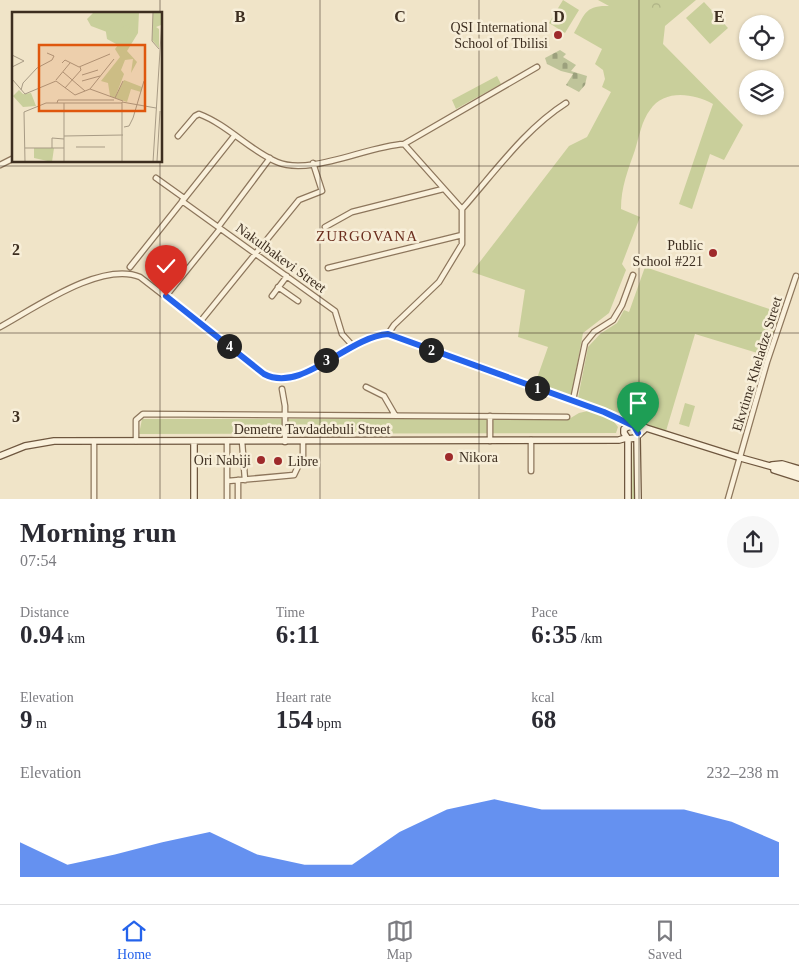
<!DOCTYPE html>
<meta charset="utf-8">
<style>
body{margin:0;font-family:Georgia,serif;background:#f7f7f7;color:#2b2b33;height:100vh;display:flex;flex-direction:column;font-size:19px;white-space:nowrap}
*{box-sizing:border-box;margin:0}
p{font-size:16px;color:#7c7c81}
.icon{flex:none;width:28px;height:28px;fill:none;stroke:currentColor;stroke-width:2;stroke-linecap:round;stroke-linejoin:round}
.map{position:relative;height:499px;overflow:hidden}
.panel{display:flex;flex-direction:column;background:#fff;flex:1}
.panel>*{flex:none}
.controls{position:absolute;left:739px;top:15px;display:grid;gap:10px}
.controls a{display:grid;place-items:center;width:45px;height:45px;border-radius:50%;background:#fff;box-shadow:0 1px 4px #0004;font-size:25px}
.pin{position:absolute;display:grid;place-items:center;width:42px;height:42px;color:#fff;margin:-51px -21px;border-radius:50% 50% 50% 0;rotate:-45deg;box-shadow:0 0 5px #0007}
.pin .icon{rotate:45deg}
.km{position:absolute;width:25px;height:25px;margin:-12px;border-radius:50%;background:#222;color:#fff;font-size:14px;line-height:25px;text-align:center}
.round{display:grid;place-items:center;flex:none;width:52px;height:52px;border-radius:26px;background:#f7f7f7}
.headline{display:flex;align-items:center;justify-content:space-between;height:85px;padding:0 20px}
h1{font-size:28px;font-weight:700;line-height:38px}
.metrics{display:grid;grid-template-columns:repeat(3,1fr);gap:8px;height:85px;padding:5px 20px}
.metrics div{display:grid;align-content:center}
.metrics b{font-size:25px;font-weight:700}
.metrics small{font-size:14px;font-weight:400}
.metrics p{font-size:14px}
.chart{height:140px;padding:10px 20px}
.chart p{display:flex;justify-content:space-between}
.chart svg{width:100%;height:90px;margin-top:5px;fill:#2563eb;opacity:.7}
.dock{display:flex;justify-content:space-around;align-items:center;height:70px;border-top:1px solid #e1e1e2;background:#fff;font-size:14px;color:#7c7c81}
.dock a{display:grid;justify-items:center;gap:2px}
.dock .selected{color:#2563eb}
.map>svg:first-child{display:block}
</style>
<div class="map">
<svg width="799" height="499" viewBox="0 0 799 499">
<defs>
<pattern id="forest-crowns" width="20" height="18" patternUnits="userSpaceOnUse" patternTransform="scale(1.25)"><rect width="20" height="18" fill="#c9cf9b"/><path d="M2 6a3 3 0 1 1 6 0M12 15a3 3 0 1 1 6 0" fill="none" stroke="#aeb285"/></pattern>
<pattern id="cemetery-stones" width="16" height="16" patternUnits="userSpaceOnUse" patternTransform="scale(1.25)"><rect width="16" height="16" fill="#bfc49a"/><path d="M2 7V4a2 2 0 0 1 4 0v3zM10 15v-3a2 2 0 0 1 4 0v3z" fill="#9ca07d"/></pattern>
</defs>
<rect width="100%" height="100%" fill="#f0e4c8"/>
<!-- grass -->
<path fill="#c9cf9b" d="M563 0 579 10 565 33 549 23Z
M598 0H696L665 26 663 44 743 125 724 160 710 154 692 209 679 204 713 104C693 93 664 89 650 110 642 120 639 137 635 150 628 170 621 187 621 209L640 217 622 264 626 270 609 313 583 333 571 397 535 384 548 347 518 337 525 290 472 272 569 146 587 137 611 92 602 87 605 79 603 70 595 64 602 49 574 33C585 14 585 5 609 6Z
M704 2 728 28 710 44 686 18Z
M497 76 501 84 456 109 452 100Z
M645 267 781 313 767 356 695 334 666 431 628 419 625 415 578 398 588 347 600 334 617 323 624 310 629 312Z
M685 403 695 406 689 427 679 424Z
M592 410 611 418 618 427 616 433 139 434 142 419H569L579 413Z
M633 446 635 447V499H632Z"/>
<!-- forest -->
<path fill="url(#forest-crowns)" d="M649 0H677L667 13 651 12 647 8Z"/>
<!-- cemetery -->
<path fill="url(#cemetery-stones)" d="M560 50 566 54 563 57 576 65 571 71 587 76 585 85 579 92 566 85 573 74 561 71 547 64 545 58Z"/>
<g fill="none" stroke-linecap="round" stroke-linejoin="round">
<!-- street casing -->
<g stroke="#8d765c" stroke-width="7">
<path id="street" d="M178 136 195 116 199 114C228 125 249 150 277 162 310 176 367 146 404 144L537 67
M0 165 14 158
M156 178 184 198
M182 201 335 311 342 334 352 345
M462 209C494 173 525 129 566 103
M219 226 270 158
M325 227 352 212 443 189
M130 267 235 135
M328 268 462 235
M278 287 298 301
M166 296 220 229
M272 296 287 276
M200 322 299 200 322 191 313 163
M0 327C35 308 101 261 140 277L264 373C302 394 347 337 388 334L604 412 632 426
M388 334 394 325 439 282 462 244V209L404 144
M366 387 384 396 395 415
M282 389 285 406V442
M573 400 585 343 594 332 613 320 622 305 633 275
M490 416V441
M531 440V471
M94 441V499
M136 441V420L143 414 567 417
M227 441V499
M242 441 245 480
M228 481 294 475 303 456V442
M238 499V480
M728 499 767 362 796 276"/>
</g>
<!-- secondary casing -->
<g stroke="#6f573f" stroke-width="8">
<path id="secondary" d="M637 437 638 499
M628 439 635 438 646 428
M0 456 25 446 54 441 619 440 626 438
M772 465 782 464 799 469
M774 470 799 478
M194 499V441
M628 499V439L624 433V429L630 426 646 428 741 458 799 474"/>
</g>
<!-- street -->
<use href="#street" stroke="#faf1dc" stroke-width="4.5"/>
<!-- secondary -->
<use href="#secondary" stroke="#faf1dc" stroke-width="5.5"/>
</g>
<g fill="none" stroke-linecap="round" stroke-linejoin="round">
<!-- route casing -->
<g stroke="#fff" stroke-width="10">
<path id="route" d="M166 296 264 374C302 394 347 337 388 334L604 412 634 426 638 433"/>
</g>
<!-- route -->
<use href="#route" stroke="#2563eb" stroke-width="6"/>
</g>
<!-- grid -->
<path fill="none" stroke="#3d2e20" stroke-width="1" stroke-opacity="0.55" d="M160 0V14M320 0V499M479 0V499M639 0V499M160 161V499M0 166H799M0 333H799"/>
<!-- markers -->
<g fill="#9e2a2b" stroke="#f7eed8" stroke-width="2">
<circle cx="558" cy="35" r="5"/>
<circle cx="713" cy="253" r="5"/>
<circle cx="449" cy="457" r="5"/>
<circle cx="261" cy="460" r="5"/>
<circle cx="278" cy="461" r="5"/>
</g>
<g text-anchor="middle" dominant-baseline="central" stroke-width="5" stroke-linejoin="round" paint-order="stroke">
<!-- poi labels -->
<g font-size="14" fill="#3d2e20" stroke="#f7eed8" text-anchor="end">
<text x="548" y="27">QSI International<tspan x="548" dy="16">School of Tbilisi</tspan></text>
<text x="703" y="245">Public<tspan x="703" dy="16">School #221</tspan></text>
<text x="459" y="457" text-anchor="start">Nikora</text>
<text x="251" y="460">Ori Nabiji</text>
<text x="288" y="461" text-anchor="start">Libre</text>
</g>
<!-- street labels -->
<g font-size="14" fill="#3d2e20" stroke="#f7eed8">
<text transform="translate(281 258) rotate(36)">Nakulbakevi Street</text>
<text transform="translate(757 364) rotate(-73)">Ekvtime Kheladze Street</text>
<text x="312" y="429">Demetre Tavdadebuli Street</text>
</g>
<!-- neighbourhood labels -->
<g font-size="15" letter-spacing="1" fill="#6b2e1e" stroke="#f7eed8">
<text x="367" y="236">ZURGOVANA</text>
</g>
</g>
<!-- overview -->
<g transform="translate(12 12)">
<rect width="150" height="150" fill="#f0e4c8"/>
<path d="M91 0H127L126 21 115 39 125 50 119 61 121 47 113 48 109 58 112 62 103 86 98 84 96 71 89 69 108 45 103 37 106 33 95 27ZM112 68 130 75 129 80 119 77 115 90 103 86ZM7 78 11 82 19 81 24 94 11 95 1 84ZM22 136H42L40 150 22 146Z" fill="#c9cf9b"/>
<path d="M121 0 125 19 118 25 115 24 118 12 107 17 110 8H104L95 20 79 14 75 7 81 1ZM141 0H150L149 13 144 15 147 17V36L140 28Z" fill="#c9cf9b"/>
<path fill="none" stroke="#a89b85" stroke-width="1" d="M141 0 140 29 147 37M0 43 12 49 0 55M50 51 53 48 67 55 98 42M51 60 73 79M70 63 86 58M0 67 13 82 44 69 63 83 78 77 111 89M44 68 58 51M70 69 88 64M53 76 69 58 68 55M78 77 102 47M9 78 11 71 25 56 40 48 42 44 35 41M103 86 111 69M45 91 46 88H102M112 115 117 114 121 106 132 69M52 124 111 123M64 135H93M13 136H52M40 136V126L52 127M145 149 148 99M13 150 12 100 34 91H110M52 150V91M110 150V90L144 96M141 150 150 7"/>
<path fill="#df570d" fill-opacity="0.15" stroke="#df570d" stroke-width="2.5" d="M27 33H133V99H27Z"/>
<rect width="150" height="150" fill="none" stroke="#3d2e20" stroke-width="2.5"/>
</g>
<g font-size="16" text-anchor="middle" font-weight="bold" fill="#3d2e20" stroke="#f7eed8" stroke-width="5" stroke-linejoin="round" paint-order="stroke">
<text x="240" y="22">B</text>
<text x="400" y="22">C</text>
<text x="559" y="22">D</text>
<text x="719" y="22">E</text>
<text x="16" y="255">2</text>
<text x="16" y="422">3</text>
</g>
</svg>
<div class="controls">
<a><svg class="icon" aria-label="locate" viewBox="0 0 24 24"><circle cx="12" cy="12" r="6"/><path d="M12 2v4M12 18v4M2 12h4M18 12h4"/></svg></a>
<a><svg class="icon" aria-label="layers" viewBox="0 0 24 24"><path d="M12 4l9 5-9 5-9-5zM3 14l9 5 9-5"/></svg></a>
</div>
<div class="pin" style="left:638px;top:433px;background:#1e9e55"><svg class="icon" aria-label="arrive" viewBox="0 0 24 24"><path d="M6 21V4h12l-3 4 3 4H6"/></svg></div>
<div class="pin" style="left:166px;top:296px;background:#d93025"><svg class="icon" aria-label="check" viewBox="0 0 24 24"><path d="M5 12l5 5 9-10"/></svg></div>
<b class="km" style="left:537px;top:388px">1</b>
<b class="km" style="left:431px;top:350px">2</b>
<b class="km" style="left:326px;top:360px">3</b>
<b class="km" style="left:229px;top:346px">4</b>
</div>
<section class="panel">
<div class="headline"><div><h1>Morning run</h1><p>07:54</p></div><a class="round"><svg class="icon" aria-label="share" viewBox="0 0 24 24"><path d="M12 15V3M7 8l5-5 5 5M5 13v7h14v-7"/></svg></a></div>
<div class="metrics">
<div><p>Distance</p><b>0.94<small> km</small></b></div>
<div><p>Time</p><b>6:11</b></div>
<div><p>Pace</p><b>6:35<small> /km</small></b></div>
</div>
<div class="metrics">
<div><p>Elevation</p><b>9<small> m</small></b></div>
<div><p>Heart rate</p><b>154<small> bpm</small></b></div>
<div><p>kcal</p><b>68</b></div>
</div>
<div class="chart"><p><span>Elevation</span>232–238 m</p>
<svg viewBox="0 0 160 44" preserveAspectRatio="none"><path d="M0 44V27L10 38L20 33L30 27L40 22L50 33L60 38L70 38L80 22L90 11L100 6L110 11L120 11L130 11L140 11L150 17L160 27V44z"/></svg>
</div>
</section>
<nav class="dock">
<a class="selected"><svg class="icon" aria-label="home" viewBox="0 0 24 24"><path d="M3 11l9-7 9 7M6 9v11h12V9"/></svg>Home</a>
<a><svg class="icon" aria-label="map" viewBox="0 0 24 24"><path d="M3 6l6-2 6 2 6-2v14l-6 2-6-2-6 2zM9 4v14M15 6v14"/></svg>Map</a>
<a><svg class="icon" aria-label="saved" viewBox="0 0 24 24"><path d="M7 4h10v16l-5-4-5 4z"/></svg>Saved</a>
</nav>
